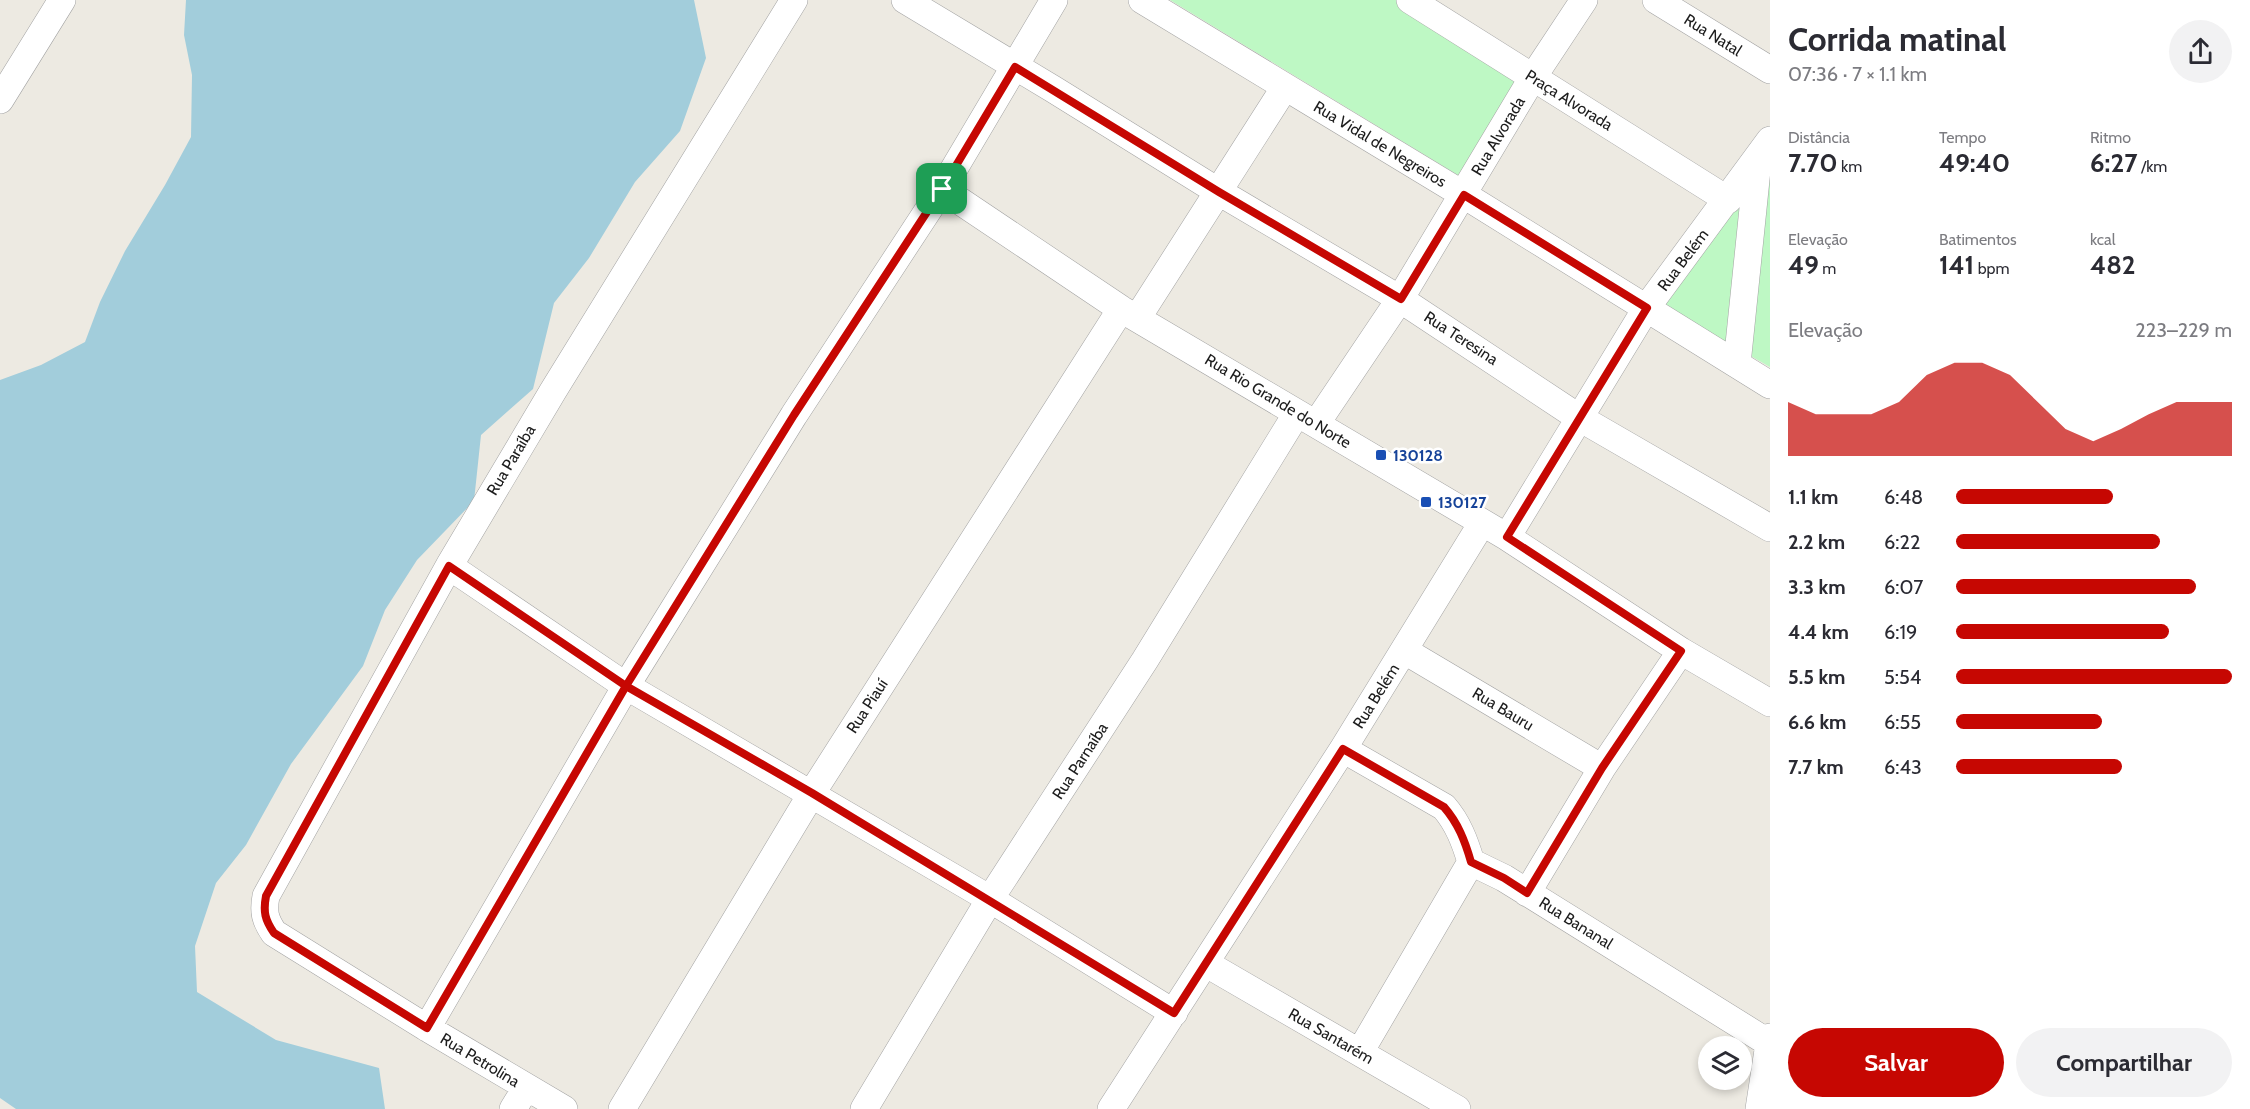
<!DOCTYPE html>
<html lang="pt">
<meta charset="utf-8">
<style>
body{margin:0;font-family:Cabin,sans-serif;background:#f2f2f3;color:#2b2b33;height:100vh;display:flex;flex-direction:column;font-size:22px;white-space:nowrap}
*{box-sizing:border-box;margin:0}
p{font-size:20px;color:#7c7c81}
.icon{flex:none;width:33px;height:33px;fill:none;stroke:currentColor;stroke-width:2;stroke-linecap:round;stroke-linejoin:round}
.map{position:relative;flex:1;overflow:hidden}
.drawer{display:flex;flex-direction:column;background:#fff;width:480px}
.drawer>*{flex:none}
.fabs{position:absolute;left:1698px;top:1036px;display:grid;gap:12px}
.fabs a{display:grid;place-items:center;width:54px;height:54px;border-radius:50%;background:#fff;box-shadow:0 3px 9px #0003;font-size:30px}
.pin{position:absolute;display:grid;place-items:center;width:51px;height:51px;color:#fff;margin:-26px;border-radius:12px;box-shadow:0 3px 9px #0006}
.round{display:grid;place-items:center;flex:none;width:63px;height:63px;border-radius:32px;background:#f2f2f3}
.head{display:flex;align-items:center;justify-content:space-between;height:102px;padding:0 18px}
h1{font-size:33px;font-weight:700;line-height:45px}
.metrics{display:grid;grid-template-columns:repeat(3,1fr);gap:9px;height:102px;padding:6px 18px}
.metrics div{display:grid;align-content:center}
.metrics b{font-size:26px;font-weight:700}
.metrics small{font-size:16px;font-weight:400}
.metrics p{font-size:16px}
.chart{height:168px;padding:12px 18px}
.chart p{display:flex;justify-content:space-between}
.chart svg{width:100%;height:108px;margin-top:6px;fill:#c60702;opacity:.7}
.primary-button{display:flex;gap:12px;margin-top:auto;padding:12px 18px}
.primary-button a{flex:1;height:69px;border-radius:36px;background:#c60702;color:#fff;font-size:24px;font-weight:700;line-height:69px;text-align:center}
.primary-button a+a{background:#f2f2f3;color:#2b2b33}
ul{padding:0 18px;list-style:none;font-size:20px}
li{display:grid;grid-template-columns:96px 72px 1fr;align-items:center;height:45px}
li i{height:15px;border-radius:8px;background:#c60702}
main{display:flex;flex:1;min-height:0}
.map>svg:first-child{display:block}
</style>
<main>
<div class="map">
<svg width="1770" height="1109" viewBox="0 0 1770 1109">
<rect width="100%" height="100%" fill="#edeae2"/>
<!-- park -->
<path fill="#bef8c4" d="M1170 0H1410L1527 71 1461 177Z
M1770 159V367L1660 304Z"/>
<!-- water -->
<path fill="#a2cddb" d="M186 0H694L706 58 680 131 635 182 589 258 554 303 533 389 481 435 474 501 417 560 385 610 363 666 291 764 246 845 216 883 195 946 197 992 276 1040 379 1068 385 1109H16L0 1098V380L41 365 85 342 100 302 125 251 165 185 191 137 192 75 184 35Z"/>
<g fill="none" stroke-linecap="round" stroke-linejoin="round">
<!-- minor casing -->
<g stroke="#a3a3a3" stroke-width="28">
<path id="minor" d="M905 0 1053 89 1219 192 1400 299 1578 417 1770 528
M1142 0 1464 195 1770 385
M1410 0 1728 200
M1656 0 1770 70
M0 100 62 0
M942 189 1121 309 1507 537 1681 651 1770 703
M1138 317 1285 87
M1737 364 1758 160
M1316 424 1400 299 1533 77 1584 0
M1507 537 1647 307 1770 140
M449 566 626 686 990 899 1174 1013
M1405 651 1602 768
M1343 749 1444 807C1458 823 1465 842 1471 862L1504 878 1769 1043
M1527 893 1602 768 1681 651
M1205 963 1457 1109
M427 1028 626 686 794 415 942 189 1054 0
M1360 1052 1471 862
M513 1109 526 1088
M564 1109 427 1028 274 933C265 920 263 912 266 896L449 566 553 391 794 0
M622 1109 812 793 1121 309
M864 1109 990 899 1145 660 1297 413
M1111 1109 1343 749 1482 523
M1759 1109 1770 1037"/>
</g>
<!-- minor -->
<use href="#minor" stroke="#fff" stroke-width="27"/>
</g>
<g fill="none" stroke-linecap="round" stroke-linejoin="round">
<!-- route casing -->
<g stroke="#fff" stroke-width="12">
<path id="route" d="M942 189 794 415 626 686 427 1028 274 933C265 920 263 912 266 896L449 566 626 686 812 793 1174 1013 1343 749 1444 807C1458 823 1465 841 1471 862L1504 878 1527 893 1602 768 1681 651 1507 537 1647 308 1464 195 1401 299 1219 192 1015 67 942 189"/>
</g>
<!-- route -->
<use href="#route" stroke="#c60702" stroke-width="8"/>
</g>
<!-- markers -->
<g fill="#1a4fb4" stroke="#fff" stroke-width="2">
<rect x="1375" y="449" width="12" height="12" rx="3"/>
<rect x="1420" y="496" width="12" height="12" rx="3"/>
</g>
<g text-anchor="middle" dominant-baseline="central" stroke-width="5" stroke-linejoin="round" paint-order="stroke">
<!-- street labels -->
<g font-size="16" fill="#1c1c1c" stroke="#fff">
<text transform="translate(1713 35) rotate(32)">Rua Natal</text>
<text transform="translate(1569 100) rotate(32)">Praça Alvorada</text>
<text transform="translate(1498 136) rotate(-59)">Rua Alvorada</text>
<text transform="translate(1380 144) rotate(31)">Rua Vidal de Negreiros</text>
<text transform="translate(1683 260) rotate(-53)">Rua Belém</text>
<text transform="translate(1461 338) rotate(33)">Rua Teresina</text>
<text transform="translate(1278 401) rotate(31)">Rua Rio Grande do Norte</text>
<text transform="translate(511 460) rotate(-59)">Rua Paraíba</text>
<text transform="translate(1376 696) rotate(-58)">Rua Belém</text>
<text transform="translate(867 706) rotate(-57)">Rua Piauí</text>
<text transform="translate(1503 709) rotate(31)">Rua Bauru</text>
<text transform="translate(1080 761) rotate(-57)">Rua Parnaíba</text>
<text transform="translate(1576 923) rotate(32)">Rua Bananal</text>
<text transform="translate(1331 1036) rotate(30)">Rua Santarém</text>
<text transform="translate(480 1060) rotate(31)">Rua Petrolina</text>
</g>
<!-- transit labels -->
<g font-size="16" font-weight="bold" fill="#164399" stroke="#fff" text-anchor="start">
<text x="1393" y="455">130128</text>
<text x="1438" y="502">130127</text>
</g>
</g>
</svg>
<div class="fabs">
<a><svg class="icon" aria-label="layers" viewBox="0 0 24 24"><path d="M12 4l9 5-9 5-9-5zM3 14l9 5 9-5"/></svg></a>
</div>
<div class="pin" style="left:942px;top:189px;background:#1e9e55"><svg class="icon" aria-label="arrive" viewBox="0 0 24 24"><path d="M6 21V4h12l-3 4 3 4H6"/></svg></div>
</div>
<section class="drawer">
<div class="head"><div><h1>Corrida matinal</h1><p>07:36 · 7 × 1.1 km</p></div><a class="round"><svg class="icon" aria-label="share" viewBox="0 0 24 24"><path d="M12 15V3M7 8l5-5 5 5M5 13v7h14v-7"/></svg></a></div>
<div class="metrics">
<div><p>Distância</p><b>7.70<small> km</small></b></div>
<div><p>Tempo</p><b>49:40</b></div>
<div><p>Ritmo</p><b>6:27<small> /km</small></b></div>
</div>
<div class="metrics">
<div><p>Elevação</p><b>49<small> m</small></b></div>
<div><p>Batimentos</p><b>141<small> bpm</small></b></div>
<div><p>kcal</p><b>482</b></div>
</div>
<div class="chart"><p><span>Elevação</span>223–229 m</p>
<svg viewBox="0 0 160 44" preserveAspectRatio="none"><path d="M0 44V22L10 27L20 27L30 27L40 22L50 11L60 6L70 6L80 11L90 22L100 33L110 38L120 33L130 27L140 22L150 22L160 22V44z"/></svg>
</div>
<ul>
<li><b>1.1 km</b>6:48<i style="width:57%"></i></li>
<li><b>2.2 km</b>6:22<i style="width:74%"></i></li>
<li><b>3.3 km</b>6:07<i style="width:87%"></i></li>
<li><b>4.4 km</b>6:19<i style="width:77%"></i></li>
<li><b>5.5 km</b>5:54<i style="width:100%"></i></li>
<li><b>6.6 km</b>6:55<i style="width:53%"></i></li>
<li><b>7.7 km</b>6:43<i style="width:60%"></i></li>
</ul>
<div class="primary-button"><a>Salvar</a><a>Compartilhar</a></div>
</section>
</main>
